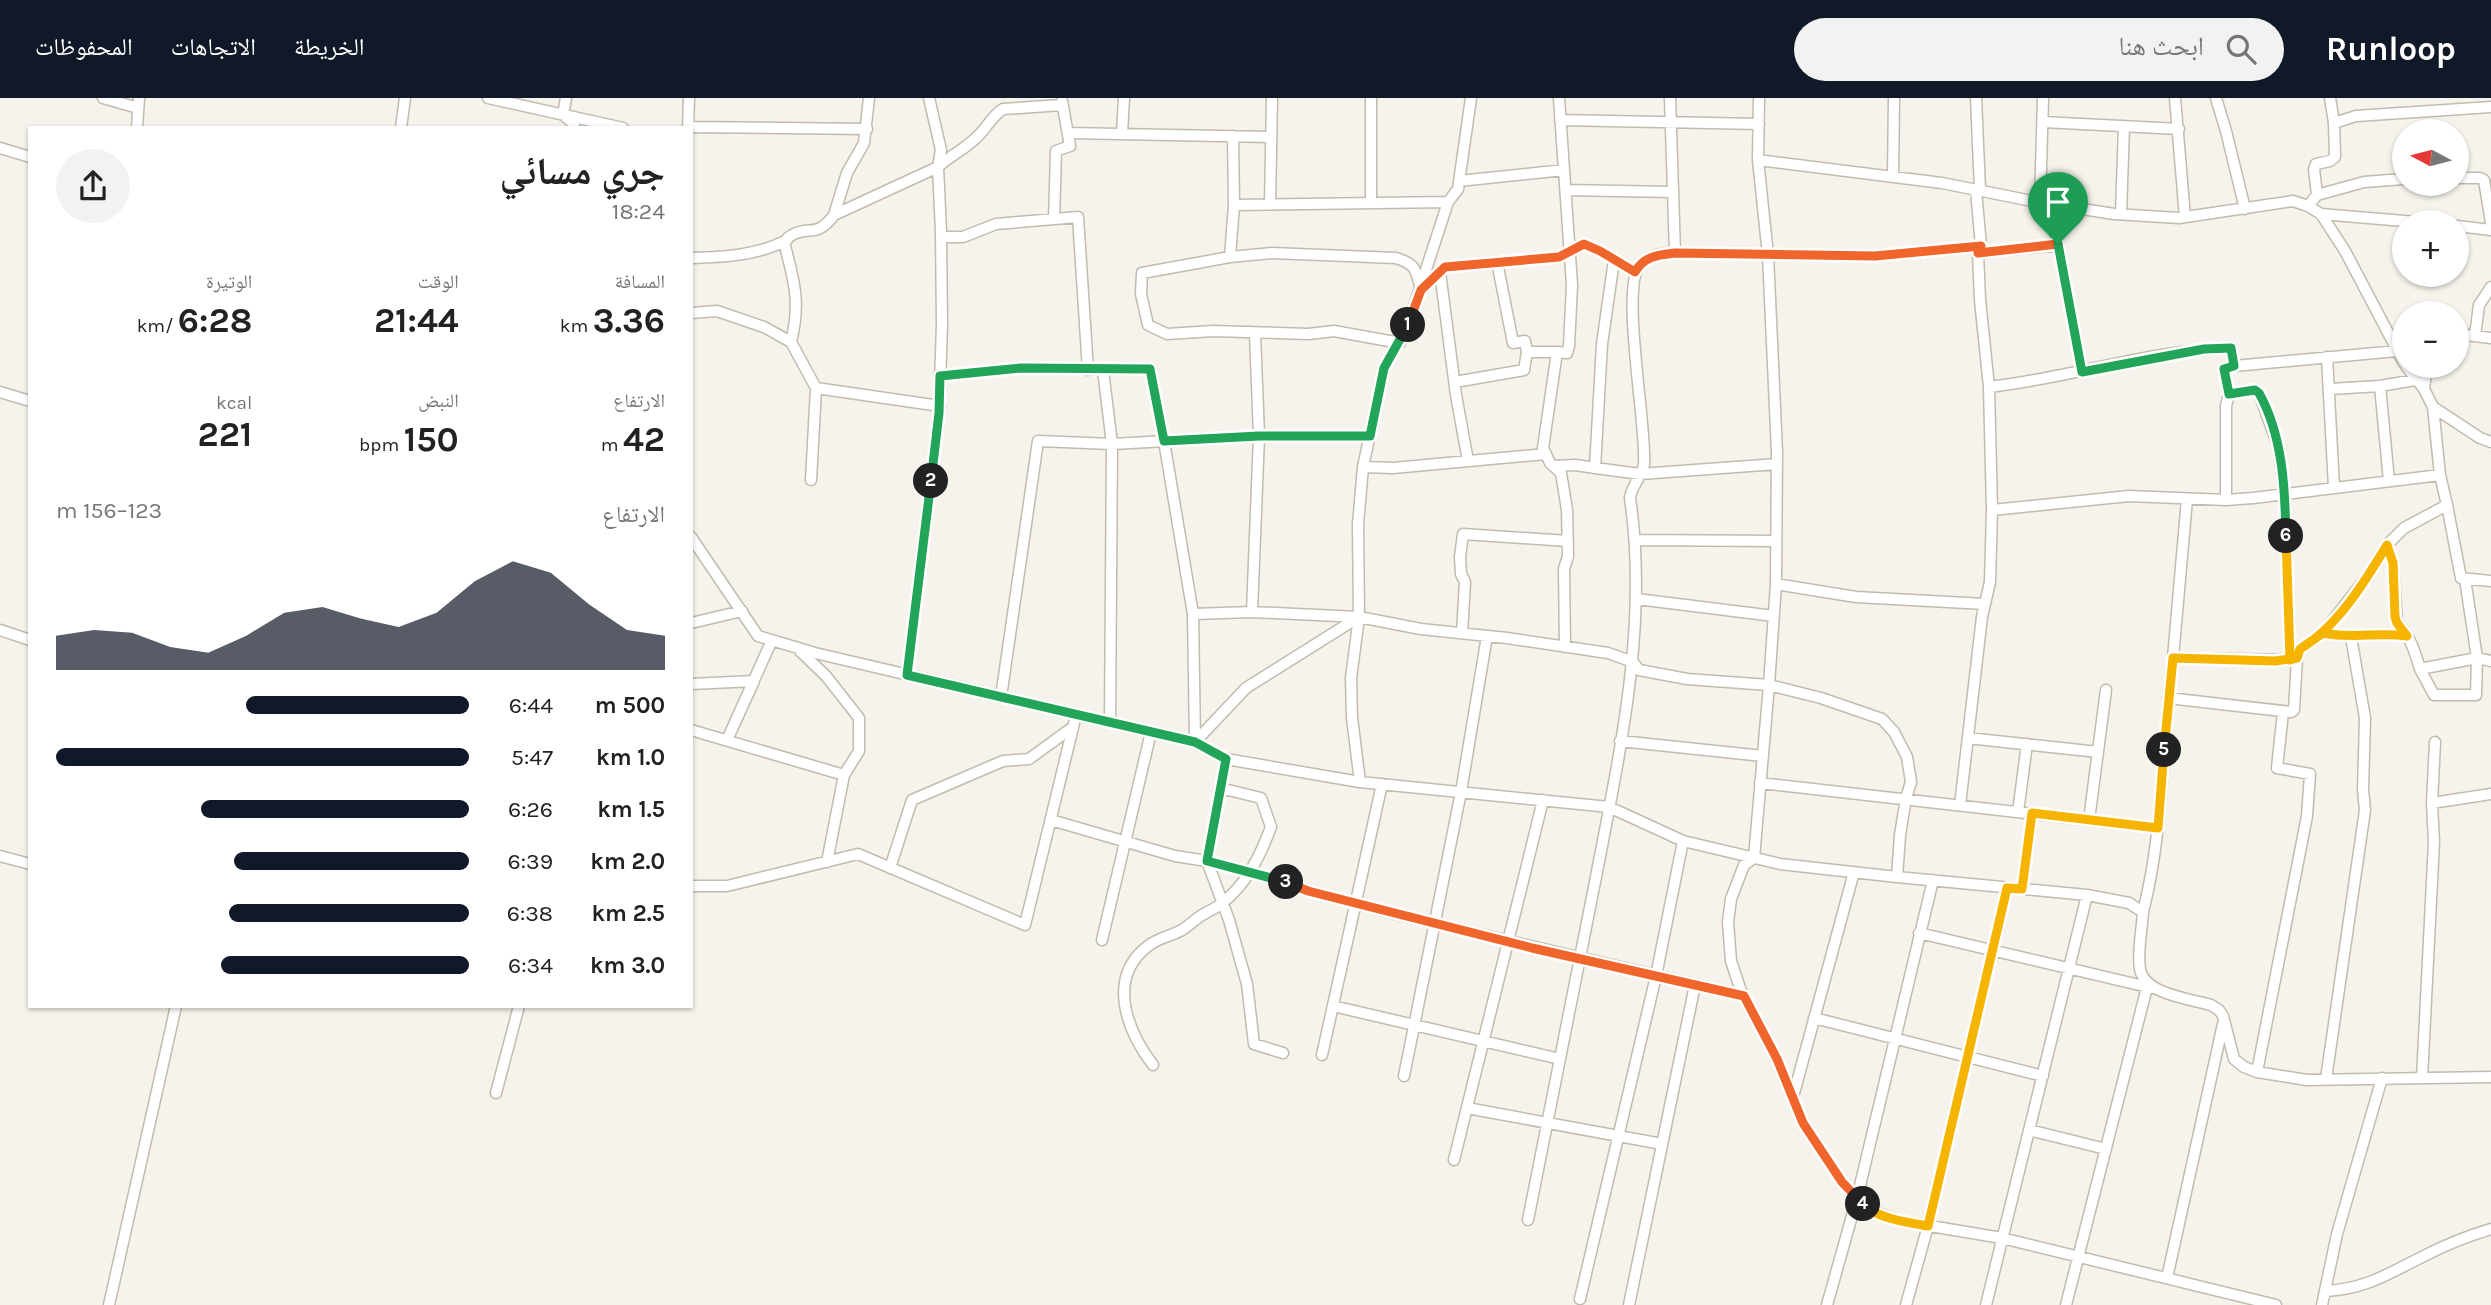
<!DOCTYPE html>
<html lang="ar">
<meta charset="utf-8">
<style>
body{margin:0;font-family:Karla,"Noto Naskh Arabic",sans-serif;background:#f2f2f2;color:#222;direction:rtl;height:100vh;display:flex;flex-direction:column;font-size:26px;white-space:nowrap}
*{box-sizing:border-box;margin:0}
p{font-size:23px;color:#767676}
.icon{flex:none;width:38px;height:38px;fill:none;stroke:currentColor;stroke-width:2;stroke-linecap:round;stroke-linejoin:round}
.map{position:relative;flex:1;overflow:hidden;direction:ltr}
.drawer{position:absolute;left:28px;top:28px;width:665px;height:882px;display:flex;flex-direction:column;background:#fff;border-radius:0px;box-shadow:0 2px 5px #0004;direction:rtl}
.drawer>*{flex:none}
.needle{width:46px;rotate:277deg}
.controls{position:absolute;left:2392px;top:21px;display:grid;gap:14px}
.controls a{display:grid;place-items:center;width:77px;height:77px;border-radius:50%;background:#fff;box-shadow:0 2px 5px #0004;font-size:35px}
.pin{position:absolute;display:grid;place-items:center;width:60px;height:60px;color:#fff;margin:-72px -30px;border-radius:50% 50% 50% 0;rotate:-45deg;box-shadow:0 0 7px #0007}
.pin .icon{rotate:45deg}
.km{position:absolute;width:35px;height:35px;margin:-18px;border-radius:50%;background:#222;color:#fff;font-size:19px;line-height:35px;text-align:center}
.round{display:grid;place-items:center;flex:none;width:74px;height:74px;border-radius:37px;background:#f2f2f2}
.overview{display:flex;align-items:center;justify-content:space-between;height:119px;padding:0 28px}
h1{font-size:38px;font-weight:700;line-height:52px}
.metrics{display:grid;grid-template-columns:repeat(3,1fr);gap:10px;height:119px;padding:7px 28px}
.metrics div{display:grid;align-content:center}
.metrics b{font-size:35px;font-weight:700}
.metrics small{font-size:19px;font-weight:400}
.metrics p{font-size:19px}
.chart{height:196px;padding:14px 28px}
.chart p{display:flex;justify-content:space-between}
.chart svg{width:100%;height:126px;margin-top:7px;fill:#111827;opacity:.7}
ul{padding:0 28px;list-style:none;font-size:23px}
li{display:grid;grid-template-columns:112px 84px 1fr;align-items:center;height:52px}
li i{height:18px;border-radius:9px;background:#111827}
header{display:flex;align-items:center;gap:42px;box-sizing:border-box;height:98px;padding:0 35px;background:#111827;color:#fff}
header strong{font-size:33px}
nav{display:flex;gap:38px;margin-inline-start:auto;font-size:24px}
.search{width:490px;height:63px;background:#f2f2f2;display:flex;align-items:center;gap:18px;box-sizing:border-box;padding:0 24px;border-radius:38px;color:#767676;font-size:26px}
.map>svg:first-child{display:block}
</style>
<header>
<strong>Runloop</strong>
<div class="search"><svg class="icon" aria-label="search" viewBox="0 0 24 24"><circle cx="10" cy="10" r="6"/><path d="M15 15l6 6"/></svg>ابحث هنا</div>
<nav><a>الخريطة</a><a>الاتجاهات</a><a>المحفوظات</a></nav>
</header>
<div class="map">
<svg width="2491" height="1207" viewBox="0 0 2491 1207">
<rect width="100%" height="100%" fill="#f6f3ec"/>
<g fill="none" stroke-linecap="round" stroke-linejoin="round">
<!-- minor casing -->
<g stroke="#c2bbae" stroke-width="13">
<path id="minor" d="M103 0 138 10
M488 0 623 30
M566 0 563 17 574 26 573 30
M1471 0 1458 91 1448 104 1407 230 1384 270 1363 369 1358 426 1359 519 1351 580 1352 620 1360 684 1609 709 1683 743 1780 766 1897 779
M1559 0 1572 187 1569 248 1567 255 1557 254 1543 350 1550 365 1561 375 1567 412 1568 458 1564 471 1565 549
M1670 0 1675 155
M1759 0 1758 62 1768 157 1777 354 1776 486 1769 587 1821 600 1882 621 1894 634 1907 659 1911 684 1906 700 1900 737 1897 779 2087 797 2129 805 2143 814C2164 732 2162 645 2173 560L2290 562 2297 560 2300 551 2323 535 2369 476 2387 447 2404 430 2447 407 2440 377 2433 309
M1976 0 1980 92
M2175 0 2185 119
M2216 0 2226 33 2245 111
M2330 0 2334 25
M1560 22 1759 26
M2043 24 2179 31
M688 29 867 31
M137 30 139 0
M401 30 405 0
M688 30 689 0
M1069 35 1270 39
M1122 35 1124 0
M0 50 30 59
M1758 62 1942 85 2032 103 2114 116 2179 120 2293 103 2308 108 2321 116 2345 153 2404 265
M1893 78 1894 0
M2457 80H2480L2484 82 2491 125
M1459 83 1564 72
M1566 92 1672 94
M2317 97 2364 84 2404 81
M1371 105V0
M2040 105 2043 0
M1270 106 1272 0
M2050 106 2082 273
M1234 107 1448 104
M2308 108 2317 97 2314 71 2316 66 2330 63 2335 59 2334 25 2356 18 2491 9
M2121 116 2124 28
M2321 116 2416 124
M834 117 847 75 864 45 869 0
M1054 121 1056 53 1070 48 1062 3
M2457 128 2491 132
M942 139H963L996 126 1078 119 1088 272
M784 144C794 183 801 204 791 244
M1978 155 2058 147
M1230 159 1234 107 1233 38
M691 160C722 159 754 158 783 144 793 139 782 143 792 137 810 127 816 141 834 117L938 69C951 57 967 50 979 37 988 28 992 18 1003 11L1062 7
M1497 164 1513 245 1525 243 1527 254H1557
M1440 174 1456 297 1468 363
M691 215 717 213 764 229 791 244 816 290 811 382
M2457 236 2491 240
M2475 238 2479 207 2491 189
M1400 245 1334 233 1308 236 1213 233 1167 236 1148 227 1141 196 1142 175 1230 159 1272 155 1396 160C1416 166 1416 172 1421 192L1445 169 1559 159 1584 146 1600 153 1635 174
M2327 259 2334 390
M2406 268 2424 291 2433 309 2480 340 2491 344
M1103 272 1112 346 1110 624
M1455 284 1524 272 1527 254
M2380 288 2389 383
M1989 289C2070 280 2149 252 2231 250L2234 268 2397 253
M816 290 940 308
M2330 291 2380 288 2415 282
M2424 291 2427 268
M0 294 30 303
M2229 296 2255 292 2259 295 2278 348 2285 397 2290 562
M1553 368 1576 367 1595 370 1602 246 1614 162
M1363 369 1393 370 1546 356
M1595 370 1640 376 1777 366
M2226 402V308L2229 296 2224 271 2234 268
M2447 407 2461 480 2491 483
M1992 412 2129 398 2226 402 2253 400 2440 377
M691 439 758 538 815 555 1195 644 1193 516 1164 343 1150 271 1021 270 940 278
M1636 442 1776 443
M2387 447 2393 465 2397 525C2410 537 2415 554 2420 571L2477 560 2476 597H2434L2420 571
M2465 481 2477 560 2491 563
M1776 486 1856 499 1985 506
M1637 501 1774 518
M1252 514 1259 338 1255 235
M1193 516 1252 514 1359 519 1421 531 1507 540 1608 555 1633 564 1639 572 1687 581 1769 587 1754 760 1744 767 1731 801 1728 824 1731 863 1741 893 1777 962 1803 1025 1842 1084 1867 1111 1900 1123 2002 1140 2276 1207
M1359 519 1246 590 1195 644 1226 661 1360 684
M691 525 742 513
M0 532 30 542
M1462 535 1465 484 1461 476 1460 459 1463 436 1568 443
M2323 535C2351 541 2379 534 2407 538
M2173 560 2187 401
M907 577 939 315 942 227 941 134 938 69 941 52 929 0
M691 586 754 583 727 642 772 542
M1001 599 1038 343 1112 346 1259 338H1370
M2168 600 2291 614 2294 612 2297 560
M691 632 844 677 859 653V620L826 578 799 552
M1968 640 2098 654
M1620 643 1763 658
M1226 661 1207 763 1229 822 1247 886 1254 946 1283 955
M1760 685 2158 730
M2432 705 2491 696
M1960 707 1982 519 1990 484 1992 412 1989 289 1980 202 1978 155 1981 148 1976 92
M2018 714 2027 646
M1051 722 1175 758 1207 763 1282 783 1309 793 1403 818 1744 898
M2089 722 2106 592
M0 758 30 766
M827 764 844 677
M890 770 912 702 1003 663 1029 661 1073 629
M691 788H727L858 756 1025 827 1076 617
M2022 791 2032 715
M2143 814C2142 832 2137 854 2140 871 2144 896 2190 901 2211 907L2219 912 2223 918 2234 961 2244 969 2257 974 2307 982 2491 979
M1919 835 2152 890
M1102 842 1151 634
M1333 908 1560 961
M1814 920 2043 978
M1322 957 1382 686
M1153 967C1127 933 1106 880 1148 848 1158 840 1171 838 1182 832 1190 827 1196 820 1204 816 1210 812 1217 810 1222 805 1247 786 1260 758 1271 729L1261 700 1220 690
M2257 974 2307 718 2310 676 2277 670 2283 614
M1404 978 1461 694 1487 538
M2422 980 2434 744 2432 705 2435 644
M2326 981 2365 712 2363 692 2365 620 2351 539
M496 995 519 908
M1793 999 1854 774
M1467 1010 1662 1046
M2029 1032 2106 1051
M1454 1062 1543 702
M1528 1122C1550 1009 1572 896 1595 784 1619 658 1649 528 1630 400 1631 388 1643 377 1644 366 1647 329 1620 189 1640 167 1649 156 1662 156 1675 155L1875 158 1981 148
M2167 1180 2223 926
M2325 1193C2367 1191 2389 1175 2426 1157 2447 1146 2468 1138 2491 1131
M1580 1201 1656 878 1683 743
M109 1207 176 908
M1629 1207 1695 887
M1827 1207 1857 1100 1933 782
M1906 1207 1928 1128 2007 790
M1986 1207 2087 797
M2066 1207 2147 889
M2322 1207 2337 1136 2382 980"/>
</g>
<!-- minor -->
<use href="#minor" stroke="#fff" stroke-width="10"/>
</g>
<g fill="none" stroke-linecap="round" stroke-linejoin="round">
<!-- split-1 casing -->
<g stroke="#fff" stroke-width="14">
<path id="split-1" d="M1408 227 1421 192 1445 169 1559 159 1584 146 1600 153 1635 174C1644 158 1658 157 1675 155L1875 158 1981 148 1978 155 2058 146"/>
</g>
<!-- split-2 casing -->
<g stroke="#fff" stroke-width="14">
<path id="split-2" d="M931 383 939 315 940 278 1021 270 1150 271 1164 343 1259 338H1370L1384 270 1408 227"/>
</g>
<!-- split-3 casing -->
<g stroke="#fff" stroke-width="14">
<path id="split-3" d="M931 383 907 577 1195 644 1226 661 1207 763 1286 784"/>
</g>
<!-- split-4 casing -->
<g stroke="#fff" stroke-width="14">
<path id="split-4" d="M1286 784 1308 793 1532 850 1744 898 1777 961 1803 1025 1842 1084 1863 1106"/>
</g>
<!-- split-5 casing -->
<g stroke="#fff" stroke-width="14">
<path id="split-5" d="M1863 1106C1875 1120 1910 1125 1928 1128L2007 790 2022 791 2032 715 2158 730 2164 652"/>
</g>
<!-- split-6 casing -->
<g stroke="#fff" stroke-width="14">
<path id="split-6" d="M2164 652 2173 560 2275 563 2297 560 2300 551C2338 528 2364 485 2387 447L2393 465 2395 519 2397 525 2407 538C2379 534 2351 541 2323 535L2300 551 2297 560 2290 562 2286 438"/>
</g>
<!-- split-7 casing -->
<g stroke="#fff" stroke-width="14">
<path id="split-7" d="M2058 146 2082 274 2204 251 2231 250 2234 268 2224 271 2229 296 2255 292 2259 295C2283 338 2285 391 2286 438"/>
</g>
<!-- split-1 -->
<use href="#split-1" stroke="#f0652b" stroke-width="9"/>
<!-- split-2 -->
<use href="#split-2" stroke="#22a559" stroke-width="9"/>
<!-- split-3 -->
<use href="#split-3" stroke="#22a559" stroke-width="9"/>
<!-- split-4 -->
<use href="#split-4" stroke="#f0652b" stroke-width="9"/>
<!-- split-5 -->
<use href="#split-5" stroke="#f5b400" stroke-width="9"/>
<!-- split-6 -->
<use href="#split-6" stroke="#f5b400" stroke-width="9"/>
<!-- split-7 -->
<use href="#split-7" stroke="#22a559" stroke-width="9"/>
</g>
</svg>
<div class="controls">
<a><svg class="needle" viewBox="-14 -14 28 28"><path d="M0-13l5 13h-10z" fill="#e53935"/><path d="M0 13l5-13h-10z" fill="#767676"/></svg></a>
<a>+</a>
<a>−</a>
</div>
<div class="pin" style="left:2058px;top:146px;background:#1e9e55"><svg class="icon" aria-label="arrive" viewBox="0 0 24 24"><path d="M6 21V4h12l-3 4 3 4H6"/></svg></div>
<b class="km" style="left:1408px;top:227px">1</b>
<b class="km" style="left:931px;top:383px">2</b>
<b class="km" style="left:1286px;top:784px">3</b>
<b class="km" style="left:1863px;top:1106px">4</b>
<b class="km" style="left:2164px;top:652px">5</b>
<b class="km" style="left:2286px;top:438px">6</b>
<section class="drawer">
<div class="overview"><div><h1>جري مسائي</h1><p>18:24</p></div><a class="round"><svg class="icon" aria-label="share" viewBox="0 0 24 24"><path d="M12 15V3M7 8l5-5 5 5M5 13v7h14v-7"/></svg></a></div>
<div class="metrics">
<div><p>المسافة</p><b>3.36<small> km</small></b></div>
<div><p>الوقت</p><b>21:44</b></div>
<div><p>الوتيرة</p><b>6:28<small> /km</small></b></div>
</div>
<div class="metrics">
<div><p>الارتفاع</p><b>42<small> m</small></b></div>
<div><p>النبض</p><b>150<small> bpm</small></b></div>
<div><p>kcal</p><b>221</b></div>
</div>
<div class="chart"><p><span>الارتفاع</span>123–156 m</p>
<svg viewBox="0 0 160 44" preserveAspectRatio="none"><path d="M0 44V32L10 30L20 31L30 36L40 38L50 32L60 24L70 22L80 26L90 29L100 24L110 13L120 6L130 10L140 21L150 30L160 32V44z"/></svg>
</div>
<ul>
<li><b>500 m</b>6:44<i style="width:54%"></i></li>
<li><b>1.0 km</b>5:47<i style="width:100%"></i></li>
<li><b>1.5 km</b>6:26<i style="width:65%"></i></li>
<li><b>2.0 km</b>6:39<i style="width:57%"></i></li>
<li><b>2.5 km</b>6:38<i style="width:58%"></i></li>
<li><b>3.0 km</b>6:34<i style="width:60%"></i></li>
</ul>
</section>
</div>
